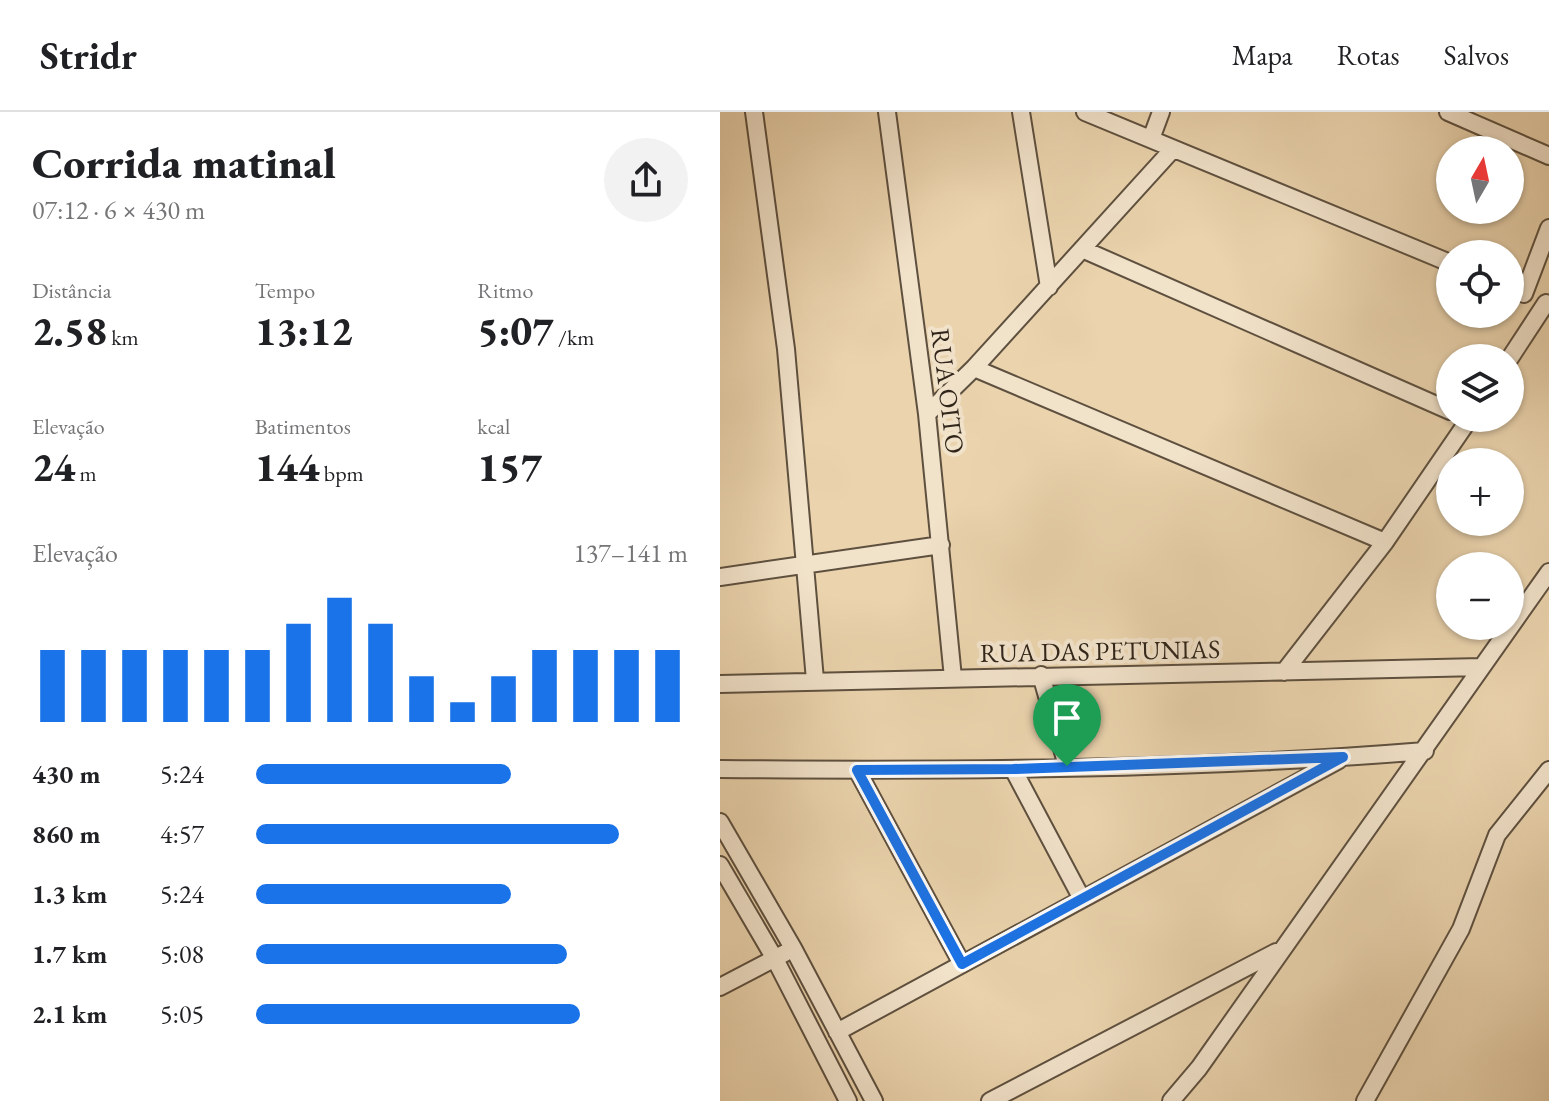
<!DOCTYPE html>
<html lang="pt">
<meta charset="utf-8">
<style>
body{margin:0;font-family:"EB Garamond",serif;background:#f2f2f2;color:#202124;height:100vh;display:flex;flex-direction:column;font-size:30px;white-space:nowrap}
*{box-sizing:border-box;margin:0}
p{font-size:26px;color:#757577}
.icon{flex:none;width:44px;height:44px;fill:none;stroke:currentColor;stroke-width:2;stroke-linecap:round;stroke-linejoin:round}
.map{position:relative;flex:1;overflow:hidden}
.panel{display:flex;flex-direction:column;background:#fff;width:720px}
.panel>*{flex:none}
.needle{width:52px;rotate:9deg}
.fabs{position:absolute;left:716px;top:24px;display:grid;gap:16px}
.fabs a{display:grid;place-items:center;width:88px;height:88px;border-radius:50%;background:#fff;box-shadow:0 2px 6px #0004;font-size:40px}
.pin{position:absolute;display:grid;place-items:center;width:68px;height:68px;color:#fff;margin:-82px -34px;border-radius:50% 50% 50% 0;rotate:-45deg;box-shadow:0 0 8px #0007}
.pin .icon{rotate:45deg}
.round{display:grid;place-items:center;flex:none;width:84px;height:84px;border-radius:42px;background:#f2f2f2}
.headline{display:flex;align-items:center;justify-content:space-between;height:136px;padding:0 32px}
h1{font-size:44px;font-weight:800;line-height:60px}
.stats{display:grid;grid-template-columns:repeat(3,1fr);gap:12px;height:136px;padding:8px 32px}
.stats div{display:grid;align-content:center}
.stats b{font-size:40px;font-weight:800}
.stats small{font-size:22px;font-weight:400}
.stats p{font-size:22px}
.chart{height:224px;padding:16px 32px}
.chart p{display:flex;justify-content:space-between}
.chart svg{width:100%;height:144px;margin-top:8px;stroke:#1a73e8;stroke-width:6}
ul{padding:0 32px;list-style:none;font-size:26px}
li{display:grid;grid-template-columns:128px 96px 1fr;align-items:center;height:60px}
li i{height:20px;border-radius:10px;background:#1a73e8}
header{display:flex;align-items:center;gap:48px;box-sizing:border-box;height:112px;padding:0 40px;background:#fff;border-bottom:2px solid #e0e0e0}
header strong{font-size:38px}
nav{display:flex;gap:44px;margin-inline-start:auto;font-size:28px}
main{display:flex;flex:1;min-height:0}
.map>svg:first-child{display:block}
</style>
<header>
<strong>Stridr</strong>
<nav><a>Mapa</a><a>Rotas</a><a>Salvos</a></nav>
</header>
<main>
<section class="panel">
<div class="headline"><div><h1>Corrida matinal</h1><p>07:12 · 6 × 430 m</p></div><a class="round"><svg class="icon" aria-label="share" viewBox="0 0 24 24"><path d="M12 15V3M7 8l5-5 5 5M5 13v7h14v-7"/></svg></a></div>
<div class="stats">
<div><p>Distância</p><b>2.58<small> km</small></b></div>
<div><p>Tempo</p><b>13:12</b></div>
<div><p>Ritmo</p><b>5:07<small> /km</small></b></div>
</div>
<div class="stats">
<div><p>Elevação</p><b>24<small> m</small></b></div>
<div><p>Batimentos</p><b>144<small> bpm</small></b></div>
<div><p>kcal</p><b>157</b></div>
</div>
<div class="chart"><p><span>Elevação</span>137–141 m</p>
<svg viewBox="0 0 160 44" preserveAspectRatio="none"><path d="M5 44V22M15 44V22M25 44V22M35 44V22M45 44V22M55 44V22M65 44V14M75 44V6M85 44V14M95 44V30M105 44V38M115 44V30M125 44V22M135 44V22M145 44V22M155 44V22"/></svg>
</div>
<ul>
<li><b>430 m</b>5:24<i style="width:59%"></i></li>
<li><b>860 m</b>4:57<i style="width:84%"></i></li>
<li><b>1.3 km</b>5:24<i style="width:59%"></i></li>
<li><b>1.7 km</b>5:08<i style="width:72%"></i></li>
<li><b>2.1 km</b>5:05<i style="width:75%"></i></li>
</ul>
</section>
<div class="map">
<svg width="829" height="989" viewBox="0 0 829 989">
<rect width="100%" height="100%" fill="#ead3ad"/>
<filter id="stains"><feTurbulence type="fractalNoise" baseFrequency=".0025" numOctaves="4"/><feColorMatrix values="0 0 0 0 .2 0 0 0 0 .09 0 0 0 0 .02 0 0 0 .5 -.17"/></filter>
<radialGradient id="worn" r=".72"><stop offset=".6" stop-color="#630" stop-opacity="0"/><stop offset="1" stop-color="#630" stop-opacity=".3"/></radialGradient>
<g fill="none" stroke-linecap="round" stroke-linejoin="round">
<!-- street casing -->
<g stroke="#5e503f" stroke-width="20">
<path id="street" d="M34 0 66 237 95 568
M167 0 207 302 233 566
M301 0 329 175
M365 0 730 151
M728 0 829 44
M431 27 441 0
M362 137 730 299
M804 182 829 116
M790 246 826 191
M254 256 665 430
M207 302 254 256 453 37
M0 465 221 433
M564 560 665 430 750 306
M321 563 347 654
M0 572 761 555
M0 657C235 659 471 658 705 639
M293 657 362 787
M137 658 242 852
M0 710 73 836 154 989
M0 753 55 847 128 989
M0 875 65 841
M117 920 619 648
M270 989 556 840
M451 989 479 956 829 460
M645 989 741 817 777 723 829 658"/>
</g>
<!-- street -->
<use href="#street" stroke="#f1e2ca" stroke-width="16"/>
</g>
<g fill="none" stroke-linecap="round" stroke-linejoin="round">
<!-- route casing -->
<g stroke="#fff" stroke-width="16">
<path id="route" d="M623 645 242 852 137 658 293 657Z"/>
</g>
<!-- route -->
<use href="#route" stroke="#1a73e8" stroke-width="10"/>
</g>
<g text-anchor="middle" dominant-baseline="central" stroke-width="8" stroke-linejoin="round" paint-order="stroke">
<!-- street labels -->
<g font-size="26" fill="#30251a" stroke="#f1e2ca">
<text transform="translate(228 279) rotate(83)">RUA OITO</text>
<text transform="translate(380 539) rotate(-1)">RUA DAS PETUNIAS</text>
</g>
</g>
<rect width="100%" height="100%" filter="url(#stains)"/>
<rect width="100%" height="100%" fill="url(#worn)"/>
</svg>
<div class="fabs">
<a><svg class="needle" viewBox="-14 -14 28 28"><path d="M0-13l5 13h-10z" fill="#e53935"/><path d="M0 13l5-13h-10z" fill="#757577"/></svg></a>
<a><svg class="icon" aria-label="locate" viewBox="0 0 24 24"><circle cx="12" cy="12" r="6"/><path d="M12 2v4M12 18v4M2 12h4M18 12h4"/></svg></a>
<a><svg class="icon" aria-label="layers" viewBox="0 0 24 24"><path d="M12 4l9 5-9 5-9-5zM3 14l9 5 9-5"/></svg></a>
<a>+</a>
<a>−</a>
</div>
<div class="pin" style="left:347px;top:654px;background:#1e9e55"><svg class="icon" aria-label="arrive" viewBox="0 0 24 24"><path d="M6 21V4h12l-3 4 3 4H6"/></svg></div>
</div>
</main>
